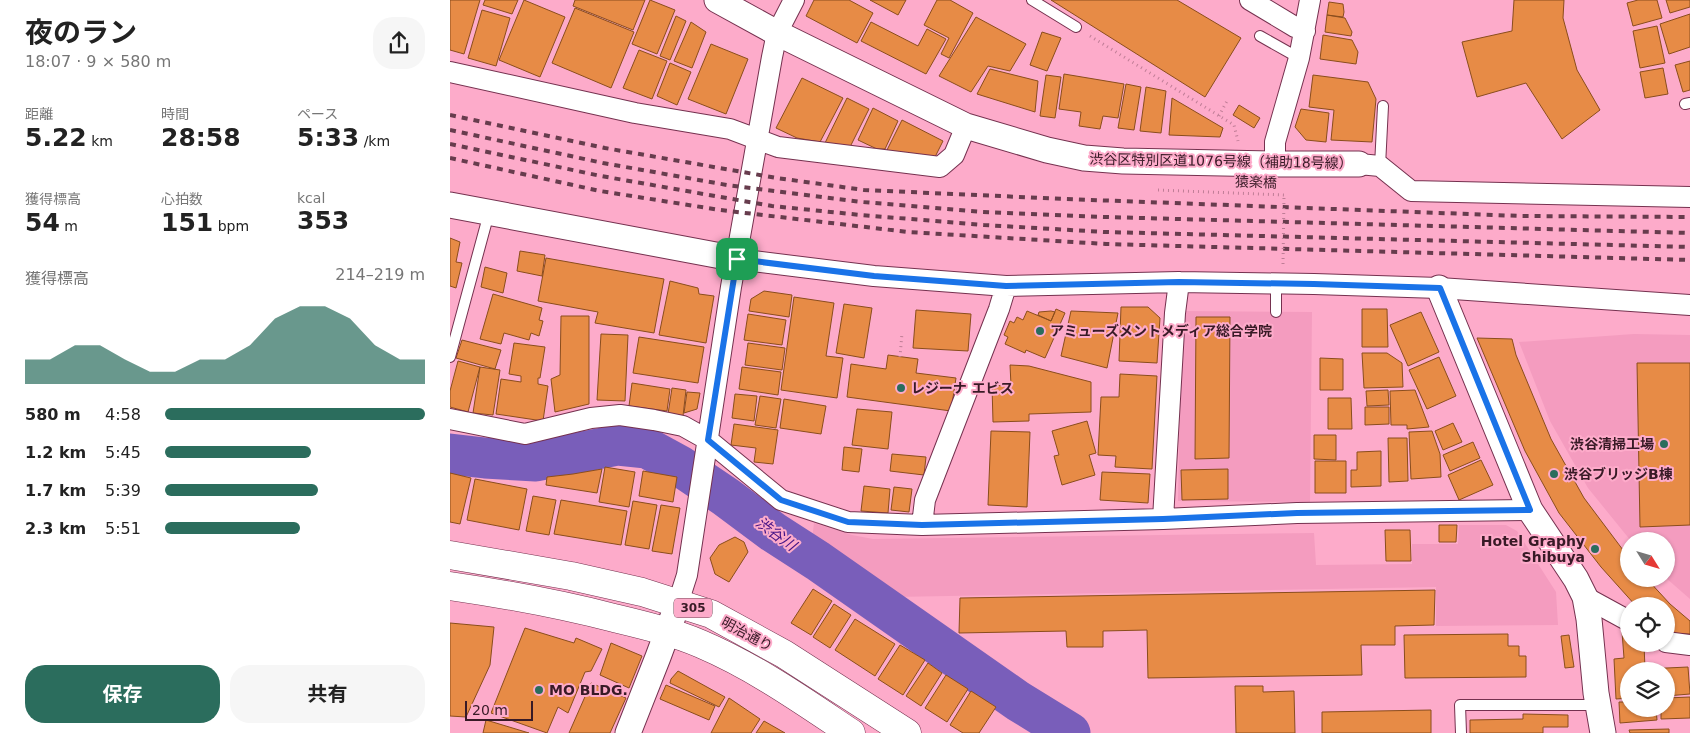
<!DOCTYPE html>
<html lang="ja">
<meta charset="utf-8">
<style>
body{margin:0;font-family:"DejaVu Sans","Noto Sans JP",sans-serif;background:#f6f6f6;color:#222;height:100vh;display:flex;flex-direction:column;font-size:19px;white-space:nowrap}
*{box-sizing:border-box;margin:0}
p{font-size:16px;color:#767676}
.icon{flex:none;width:28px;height:28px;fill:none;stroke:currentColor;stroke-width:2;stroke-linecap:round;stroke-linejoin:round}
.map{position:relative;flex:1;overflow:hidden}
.drawer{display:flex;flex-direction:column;background:#fff;width:450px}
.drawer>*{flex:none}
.needle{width:32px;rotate:127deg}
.buttons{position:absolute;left:1170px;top:532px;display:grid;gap:10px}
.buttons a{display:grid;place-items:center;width:55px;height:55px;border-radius:50%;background:#fff;box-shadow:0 1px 4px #0004;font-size:25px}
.scale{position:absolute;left:15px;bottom:12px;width:68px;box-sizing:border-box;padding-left:5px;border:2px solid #381a26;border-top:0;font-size:14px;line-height:18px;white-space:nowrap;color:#381a26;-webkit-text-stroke:4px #fdabca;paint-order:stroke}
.pin{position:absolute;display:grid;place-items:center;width:42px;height:42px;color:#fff;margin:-21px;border-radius:10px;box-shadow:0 2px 8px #0006}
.round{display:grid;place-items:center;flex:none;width:52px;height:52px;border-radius:20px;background:#f6f6f6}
.overview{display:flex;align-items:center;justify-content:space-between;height:85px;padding:0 25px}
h1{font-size:28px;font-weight:700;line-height:38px}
.figures{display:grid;grid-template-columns:repeat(3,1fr);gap:8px;height:85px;padding:5px 25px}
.figures div{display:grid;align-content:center}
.figures b{font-size:25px;font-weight:700}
.figures small{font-size:14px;font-weight:400}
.figures p{font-size:14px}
.chart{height:140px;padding:10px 25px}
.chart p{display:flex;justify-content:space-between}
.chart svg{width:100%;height:90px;margin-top:5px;fill:#2b6d5d;opacity:.7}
.button{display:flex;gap:10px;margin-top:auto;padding:10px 25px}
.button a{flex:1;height:58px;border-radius:20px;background:#2b6d5d;color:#fff;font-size:20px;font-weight:700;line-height:58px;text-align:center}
.button a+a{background:#f6f6f6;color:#222}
ul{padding:0 25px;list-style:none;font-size:16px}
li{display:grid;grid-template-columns:80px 60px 1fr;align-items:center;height:38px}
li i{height:12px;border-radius:6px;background:#2b6d5d}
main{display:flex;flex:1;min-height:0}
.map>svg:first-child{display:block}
</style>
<main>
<section class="drawer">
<div class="overview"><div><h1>夜のラン</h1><p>18:07 · 9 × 580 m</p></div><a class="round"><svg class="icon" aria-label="share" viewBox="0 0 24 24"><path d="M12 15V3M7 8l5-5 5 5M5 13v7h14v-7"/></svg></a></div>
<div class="figures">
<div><p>距離</p><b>5.22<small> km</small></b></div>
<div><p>時間</p><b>28:58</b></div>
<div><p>ペース</p><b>5:33<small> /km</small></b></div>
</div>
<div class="figures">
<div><p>獲得標高</p><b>54<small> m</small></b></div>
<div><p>心拍数</p><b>151<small> bpm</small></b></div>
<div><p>kcal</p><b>353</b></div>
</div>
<div class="chart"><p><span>獲得標高</span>214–219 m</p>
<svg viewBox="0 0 160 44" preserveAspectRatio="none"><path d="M0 44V32L10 32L20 25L30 25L40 32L50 38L60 38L70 32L80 32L90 25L100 12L110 6L120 6L130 12L140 25L150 32L160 32V44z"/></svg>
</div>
<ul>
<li><b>580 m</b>4:58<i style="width:100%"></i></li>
<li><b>1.2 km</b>5:45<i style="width:56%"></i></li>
<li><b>1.7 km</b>5:39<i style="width:59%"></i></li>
<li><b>2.3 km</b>5:51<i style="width:52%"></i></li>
</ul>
<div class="button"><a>保存</a><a>共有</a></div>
</section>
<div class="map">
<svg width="1240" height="733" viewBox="0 0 1240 733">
<rect width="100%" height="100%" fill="#fdabca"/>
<!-- built -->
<path fill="#f49cbf" d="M731 311 862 312 860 502 728 501Z
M1184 334 1240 335V599L1216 578V541H1181L1138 488 1100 421 1069 342Z
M364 523 402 535 423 539 864 533 866 565 962 564V544H1008L1009 525H1056L1067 531 1106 592 1108 625 986 626V587L443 597 362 540Z"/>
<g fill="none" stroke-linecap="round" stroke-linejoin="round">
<!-- river -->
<path stroke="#795eba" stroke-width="41" d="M0 454 35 458 86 461 168 445 197 448 230 466 276 497 323 532 368 561 568 701 620 733"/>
</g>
<!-- building -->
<path fill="#e78b46" stroke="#8a4d1c" d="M0 0H30L14 54 0 50Z
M35 0H68L62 14 33 5Z
M74 0 115 17 90 77 49 60Z
M125 0H195L183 30 123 6Z
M200 0 225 10 207 54 182 44Z
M364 0H399L423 13 407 43 356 16Z
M420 0H456L448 15Z
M487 0H500L523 13 499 58 491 54 499 38 474 25Z
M601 0H727L791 38 755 97Z
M1064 0H1114L1113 18 1127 70 1150 110 1112 139 1076 83 1027 97 1012 42 1062 31Z
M1188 0H1207L1212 18 1183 26 1177 3Z
M1216 0H1240V7L1220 13Z
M879 2 893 4 894 12 893 17 877 15Z
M125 8 184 32 161 88 102 63Z
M32 10 60 18 46 66 18 58Z
M1240 14V47L1219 54 1210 24Z
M877 15 895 18 902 32 901 36 875 32Z
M226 16 236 21 220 60 210 56Z
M526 17 576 44 560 71 538 66 521 92 489 76Z
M241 22 256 32 242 68 224 61Z
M421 22 468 46 477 29 496 39 476 74 411 41Z
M1207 26 1215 63 1190 68 1183 31Z
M592 32 611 38 597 71 580 65Z
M873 35 902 40 908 52 906 64 870 59Z
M261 44 298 59 276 114 238 99Z
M189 50 217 61 202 99 173 88Z
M1240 61V90L1233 92 1225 65Z
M220 63 241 72 227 105 207 96Z
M1213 68 1218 94 1195 98 1190 72Z
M540 69 588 81 585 112 527 94Z
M614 74 674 84 668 118 653 116 650 129 629 126 631 112 609 109Z
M596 75 611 77 605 118 590 116Z
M863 75 918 82 926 99 922 142 881 140 884 110 859 107Z
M352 78 393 98 370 142 347 138 326 128Z
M676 84 691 87 684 130 668 128Z
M696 87 716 91 711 133 690 131Z
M397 98 419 109 400 147 375 143Z
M722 98 773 128 770 137 719 135Z
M789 105 810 118 804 128 783 115Z
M423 108 448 121 435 149H427L408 140Z
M851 109 879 113 876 142 856 140 845 127Z
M452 120 493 141 485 157 443 153 437 150Z
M0 238 10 242 6 262 12 263 6 288 0 286Z
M70 251 95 255 92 276 67 271Z
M96 258 214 279 204 333 145 323 148 312 88 301Z
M35 267 57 273 53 293 31 287Z
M220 281 248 288 249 294 264 296 256 343 209 335Z
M314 291 342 295 339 317 299 311 301 299Z
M43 294 92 308 89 320 93 321 89 336 81 333 79 340 54 333 51 344 30 339Z
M344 297 384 303 376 356 393 358 387 398 331 390Z
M394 304 422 308 414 358 386 353Z
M671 307H698L710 318 707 363 669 361Z
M606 309 615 313 595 358 576 350 575 353 555 344 558 337 554 335 560 321 564 323 567 317 573 320 577 311 601 321Z
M912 309H937L938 347H912Z
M466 310 521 314 518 351 463 348Z
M601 311 605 312 601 321 588 315 589 312Z
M621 311 668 313 657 368 611 356Z
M971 312 989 352 958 366 940 325Z
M298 314 336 320 332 345 294 340Z
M111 316H139V404L105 412 101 379 110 375Z
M746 317H780L779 458 745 459Z
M151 334 178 335 175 401 147 400Z
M189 337 254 347 248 383 183 373Z
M1027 338 1062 339 1066 355 1101 439 1134 498 1179 558V579H1197L1220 604 1240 621V634L1216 633V606H1186L1151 567 1109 513 1075 451Z
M12 340 51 350 45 369 6 358Z
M64 343 95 347 90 378H88V384L98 386 93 421 46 414 51 379 71 382V376L59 374Z
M298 343 335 348 332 370 295 365Z
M912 353H937L952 363 953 387 914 388Z
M438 355 468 359 466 373 506 378 501 411 397 397 401 364 436 369Z
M989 357 1006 396 977 409 959 370Z
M870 358 893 359V390H870Z
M8 361 30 367 18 412 0 407V391Z
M1187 363H1240V525L1190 527Z
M560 365 579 366 641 382V412L579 414V421L543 422 542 386 561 385Z
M30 367 50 370 43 415 23 413Z
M292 367 331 372 328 395 289 389Z
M670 374 707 376 702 469 665 467 666 456 648 455 651 397H669Z
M182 383 220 389 217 411 179 406Z
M222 388 236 390 233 416 218 414Z
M938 390 939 405 917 406 916 391Z
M965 390 979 427 957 429V425H941L940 391Z
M237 392 250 393 247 409 234 413Z
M285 394 307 396 304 421 282 418Z
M310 396 331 399 326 428 305 425Z
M878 398H901L902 429H878Z
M334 399 376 406 371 434 330 428Z
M915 407H939V424L915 425Z
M407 409 442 412 438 449 402 445Z
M637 421 646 453 639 455 645 475 612 485 604 456 609 455 602 431Z
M1003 423 1012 442 993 450 985 431Z
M284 424 328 430 323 464 304 462 306 448 281 445Z
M541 431 580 432 577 507 538 505Z
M982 431 990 454 991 477 961 479 959 432Z
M864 435H886V460L864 459Z
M938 438H957L958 481 939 482Z
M1023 442 1030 458 1000 471 993 455Z
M394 447 412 449 409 472 392 470Z
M931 451V486L901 487V470H907V452Z
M442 454 476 457 474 475 440 471Z
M1031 460 1043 485 1009 500 998 475Z
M865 461H896V493H865Z
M155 467 185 472 179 507 149 502Z
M152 469 147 493 96 485 97 477 123 474Z
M778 469V499L732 500 731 470Z
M193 471 227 477 223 502 189 496Z
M652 472 700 474 698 503 650 500Z
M0 473 21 478 10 524 0 522Z
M25 479 77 489 69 530 17 520Z
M414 486 440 489 438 513 411 511Z
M444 487 462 489 459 512 441 510Z
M83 496 106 500 99 535 76 531Z
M111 500 177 511 171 545 104 534Z
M183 501 207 505 199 549 175 545Z
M211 505 230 508 222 554 202 551Z
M989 525H1007L1006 542H989Z
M935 530H960L961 561H936Z
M285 537 294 542 298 552 279 582 265 574 260 558 269 545Z
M363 589 382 601 361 635 341 623Z
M985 590 984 625 945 626V645H911L912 675 698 678 697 630 653 631V647H617L616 631 509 633 510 598Z
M384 604 401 615 380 648 363 637Z
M405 619 445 644 425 676 385 650Z
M0 623 44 627 40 665 16 717 0 716Z
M75 628 124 643 126 638 152 649 141 671 135 672 118 713 108 707 97 733 41 713Z
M1172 632 1179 635V644H1194L1195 669 1238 667 1240 694 1216 696V671H1179V698L1166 699 1164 659 1174 658Z
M1058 634V646H1069V656H1076V677L955 678 954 635Z
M1119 635 1124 667 1115 668 1111 636Z
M161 643 192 656 179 688 150 675Z
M450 645 475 660 453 695 428 679Z
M478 663 492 673 471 706 456 696Z
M228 671 275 697 269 707 220 683 221 679Z
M496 675 518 689 497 722 475 708Z
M141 683 176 698 160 733H119Z
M216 685 265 706 259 720 210 699Z
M785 686H813V692L844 691 845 733H786Z
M521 691 546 707 529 733H513L500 725Z
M1240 697V718L1211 719V709H1216V698Z
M279 698 310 719 301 733H261Z
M1169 702H1179V709H1206L1207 720 1170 723Z
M981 710V733H872V712Z
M1073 714 1118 715V727H1093V733H1020V720L1073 719Z
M36 720 79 733H33Z
M314 721 335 733H306Z
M1219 729V733H1180L1179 730Z"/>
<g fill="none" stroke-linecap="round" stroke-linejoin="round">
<!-- service casing -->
<g stroke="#75314f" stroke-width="12">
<path id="service" d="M582 0 626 27
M810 36 849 58
M1235 104 1240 103
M930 166 933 106
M826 312V283
M0 357 39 213
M1011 733 1010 705H1148"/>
</g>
<!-- minor casing -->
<g stroke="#75314f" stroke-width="22">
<path id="minor" d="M800 0 845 27 855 31
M0 72 185 113 280 129 328 147 490 167 504 155 516 126
M825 164V142L849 58 860 0
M909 164 930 166 961 191 1240 197
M287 259 424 276 556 286 729 282 864 284 989 288 1240 305
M0 419 75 434 141 418 170 415 204 420 233 426 258 440 331 500 398 522 472 525 713 519 847 513 1080 510
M713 519 725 313 729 282
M472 525 475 500 549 309 556 286
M1135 597 1179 621
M228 603 237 575 281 287 322 57 327 33 344 0
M1216 642 1240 645"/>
</g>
<!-- tertiary casing -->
<g stroke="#75314f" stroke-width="27">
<path id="tertiary" d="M267 0 327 33 516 126 597 150 634 158 673 161 825 164H909
M0 205 287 259
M989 288 1080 510 1126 579 1135 597 1139 619 1146 693 1153 733
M178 733 208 657 228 603"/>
</g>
<!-- primary casing -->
<g stroke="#75314f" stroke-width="29">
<path id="primary" d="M0 555 121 576 192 592 261 614 334 654 457 733
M0 586C55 594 110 604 164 618 193 625 223 632 251 644 305 667 353 701 401 733"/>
</g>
<!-- path -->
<path stroke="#bf7d96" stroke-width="3" stroke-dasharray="1 4" stroke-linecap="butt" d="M640 36 784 125 788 141
M769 116 778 99
M708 190 834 195
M450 357 452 333"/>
<!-- service -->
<use href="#service" stroke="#fff" stroke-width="10"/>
<!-- minor -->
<use href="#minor" stroke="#fff" stroke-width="20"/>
<!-- tertiary -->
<use href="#tertiary" stroke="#fff" stroke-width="25"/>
<!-- primary -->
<use href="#primary" stroke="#fff" stroke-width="28"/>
<!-- rail -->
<path stroke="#673c4d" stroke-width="4" stroke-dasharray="6 6" stroke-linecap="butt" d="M0 115 155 148 327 178 414 190 616 199 1071 216 1240 217
M0 130 153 163 277 185 412 202 533 212 656 217 1240 233
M0 144 151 176 322 206 411 215 534 225 655 232 1240 247
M0 158 150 191 270 210 458 232 656 244 1240 260"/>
<!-- path-bridge -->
<path stroke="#bf7d96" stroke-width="3" stroke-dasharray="1 4" stroke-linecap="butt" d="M833 264 834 195"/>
</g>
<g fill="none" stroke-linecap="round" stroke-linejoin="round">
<!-- route casing -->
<g stroke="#fff" stroke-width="10">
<path id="route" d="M287 259 424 276 556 286 729 282 864 284 990 288 1080 510 847 513 713 519 472 525 398 522 331 500 258 440Z"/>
</g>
<!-- route -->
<use href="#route" stroke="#1a73e8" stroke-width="6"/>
</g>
<!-- markers -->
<g fill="#2b6d5d" stroke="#fdabca" stroke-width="2">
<circle cx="590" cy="331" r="5"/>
<circle cx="451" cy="388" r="5"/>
<circle cx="1214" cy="444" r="5"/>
<circle cx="1104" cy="474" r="5"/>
<circle cx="1145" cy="549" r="5"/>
<circle cx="89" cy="690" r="5"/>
</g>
<g text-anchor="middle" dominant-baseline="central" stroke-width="4" stroke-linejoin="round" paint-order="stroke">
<!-- shield labels -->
<rect fill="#fdabca" stroke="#734657" stroke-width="1" x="224" y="598.5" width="38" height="19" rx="4"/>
<g font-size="12" font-weight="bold" fill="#381a26">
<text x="243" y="608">305</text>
</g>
<!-- street labels -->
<g font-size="14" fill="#381a26" stroke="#fdabca">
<text transform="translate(771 161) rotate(1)">渋谷区特別区道1076号線（補助18号線）</text>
<text transform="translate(806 182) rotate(2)">猿楽橋</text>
<text transform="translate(297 634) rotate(28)">明治通り</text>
</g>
<!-- poi labels -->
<g font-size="14" font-weight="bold" fill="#381a26" stroke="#fdabca" text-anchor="start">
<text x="600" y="331">アミューズメントメディア総合学院</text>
<text x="461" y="388">レジーナ エビス</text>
<text x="1204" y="444" text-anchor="end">渋谷清掃工場</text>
<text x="1114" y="474">渋谷ブリッジB棟</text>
<text x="1135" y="541" text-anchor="end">Hotel Graphy<tspan x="1135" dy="16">Shibuya</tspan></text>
<text x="99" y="690">MO BLDG.</text>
</g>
<!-- water labels -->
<g font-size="15" font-style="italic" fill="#441285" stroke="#fdabca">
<text transform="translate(326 534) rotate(36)">渋谷川</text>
</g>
</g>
</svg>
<div class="buttons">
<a><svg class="needle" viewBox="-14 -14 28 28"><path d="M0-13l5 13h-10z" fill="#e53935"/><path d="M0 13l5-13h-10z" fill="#767676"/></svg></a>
<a><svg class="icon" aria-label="locate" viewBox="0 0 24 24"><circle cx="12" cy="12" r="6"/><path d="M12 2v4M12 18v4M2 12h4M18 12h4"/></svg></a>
<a><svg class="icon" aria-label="layers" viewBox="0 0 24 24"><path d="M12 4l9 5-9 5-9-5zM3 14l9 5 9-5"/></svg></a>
</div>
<div class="scale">20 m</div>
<div class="pin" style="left:287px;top:259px;background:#1e9e55"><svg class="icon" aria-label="arrive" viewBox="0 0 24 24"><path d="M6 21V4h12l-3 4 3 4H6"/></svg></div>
</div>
</main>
